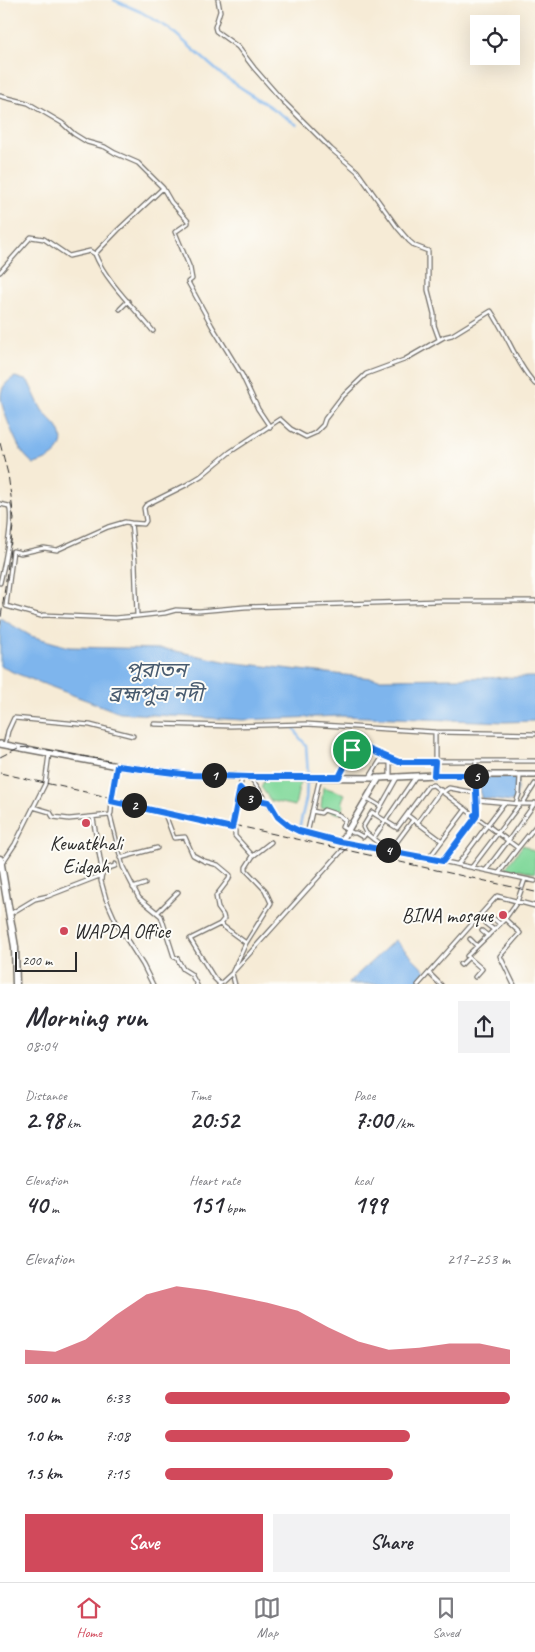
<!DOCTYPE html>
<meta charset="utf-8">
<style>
body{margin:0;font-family:Caveat,"Noto Sans Bengali",sans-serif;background:#f2f2f3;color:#2b2b33;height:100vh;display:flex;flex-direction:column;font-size:19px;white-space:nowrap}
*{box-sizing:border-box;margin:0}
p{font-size:16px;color:#7c7c81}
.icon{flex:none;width:28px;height:28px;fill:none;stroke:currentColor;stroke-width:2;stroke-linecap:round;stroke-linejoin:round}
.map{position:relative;height:984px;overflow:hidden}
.sheet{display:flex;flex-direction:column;background:#fff;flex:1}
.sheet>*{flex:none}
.fabs{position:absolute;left:470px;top:15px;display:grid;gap:10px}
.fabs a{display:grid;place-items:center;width:50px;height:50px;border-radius:0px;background:#fff;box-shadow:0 5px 20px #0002;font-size:25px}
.scale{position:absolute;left:15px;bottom:12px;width:62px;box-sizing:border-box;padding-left:5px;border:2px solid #2b2b2b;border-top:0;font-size:14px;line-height:18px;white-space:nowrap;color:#2b2b2b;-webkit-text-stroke:4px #fdfcf7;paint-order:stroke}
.pin{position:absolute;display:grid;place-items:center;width:42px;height:42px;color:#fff;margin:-21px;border:2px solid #fff;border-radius:50%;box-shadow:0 1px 5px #0007}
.km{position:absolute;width:25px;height:25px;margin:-12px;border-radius:50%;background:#222;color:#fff;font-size:14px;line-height:25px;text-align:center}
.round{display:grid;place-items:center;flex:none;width:52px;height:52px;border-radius:0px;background:#f2f2f3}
.head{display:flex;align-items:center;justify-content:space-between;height:85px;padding:0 25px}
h1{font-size:28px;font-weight:600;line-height:38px}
.figures{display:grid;grid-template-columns:repeat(3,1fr);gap:8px;height:85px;padding:5px 25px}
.figures div{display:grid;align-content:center}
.figures b{font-size:25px;font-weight:600}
.figures small{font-size:14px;font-weight:400}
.figures p{font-size:14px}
.chart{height:140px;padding:10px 25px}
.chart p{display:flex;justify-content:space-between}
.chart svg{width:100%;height:90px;margin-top:5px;fill:#d1495b;opacity:.7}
.action{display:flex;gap:10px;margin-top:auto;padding:10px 25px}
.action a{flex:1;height:58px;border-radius:0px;background:#d1495b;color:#fff;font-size:20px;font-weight:600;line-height:58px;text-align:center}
.action a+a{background:#f2f2f3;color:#2b2b33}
ul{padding:0 25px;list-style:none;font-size:16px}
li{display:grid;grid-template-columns:80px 60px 1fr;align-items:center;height:38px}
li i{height:12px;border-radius:6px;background:#d1495b}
.tabs{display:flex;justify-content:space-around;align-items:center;height:70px;border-top:1px solid #e1e1e2;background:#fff;font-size:14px;color:#7c7c81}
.tabs a{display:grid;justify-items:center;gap:2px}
.tabs .on{color:#d1495b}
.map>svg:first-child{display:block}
</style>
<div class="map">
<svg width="535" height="985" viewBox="0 0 535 985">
<rect width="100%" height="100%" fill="#fdfcf7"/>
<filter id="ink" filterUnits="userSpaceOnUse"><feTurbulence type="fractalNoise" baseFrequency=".02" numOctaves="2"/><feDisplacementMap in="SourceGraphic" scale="10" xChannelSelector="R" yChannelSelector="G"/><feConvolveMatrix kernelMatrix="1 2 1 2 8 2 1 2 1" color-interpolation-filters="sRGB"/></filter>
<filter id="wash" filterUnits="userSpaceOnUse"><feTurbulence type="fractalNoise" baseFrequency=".0096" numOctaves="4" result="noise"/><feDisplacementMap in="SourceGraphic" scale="20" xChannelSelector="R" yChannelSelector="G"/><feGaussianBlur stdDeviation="1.12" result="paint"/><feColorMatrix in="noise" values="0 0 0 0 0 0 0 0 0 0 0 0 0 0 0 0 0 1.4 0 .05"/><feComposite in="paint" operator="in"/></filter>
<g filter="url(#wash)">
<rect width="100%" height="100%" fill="#f6ebd6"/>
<!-- green -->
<path fill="#83d99c" stroke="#578264" d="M301 778 295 806 271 801 261 787 265 779Z
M323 787 345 794 342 801 344 806 340 814 321 808Z
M523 845 535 852V873L519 869 518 872 505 869Z"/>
<!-- water -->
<path fill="#7eb5ed" stroke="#54708c" d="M15 377 28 381C33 391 37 401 42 410 47 417 54 422 58 428 70 448 51 460 34 464 30 461 26 457 23 453 17 446 1 407 1 398 0 388 7 381 15 377Z
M0 618 31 636 69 647 166 649 228 662 381 679 535 677V721L505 722 340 716 243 720 120 713 15 673 0 666Z
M483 777H518L516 801 511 802 481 798 480 781Z
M395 940 426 971 425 975 416 984H347Z"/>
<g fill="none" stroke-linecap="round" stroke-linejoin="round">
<!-- canal -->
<path stroke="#7eb5ed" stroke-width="2.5" d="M114 0 141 12 170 29 222 75 297 125
M294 727 299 737 306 745 308 775
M299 829 306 799 307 779"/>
</g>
</g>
<g filter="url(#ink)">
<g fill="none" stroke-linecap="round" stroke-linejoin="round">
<!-- minor casing -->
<g stroke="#726e67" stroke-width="5.5">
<path id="minor" d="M218 0 220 11 215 27 216 31 238 47 254 68 282 100 331 149 357 171 397 227 409 241 415 246 428 251V290L434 314V325L439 339
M0 96 28 103 62 123 74 134 87 142 105 147 115 153 138 163 163 188 118 230 95 254 90 251 69 256 44 239 31 237 0 272
M163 188 171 202 188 221V223L175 232 190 268 192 279 188 282 212 326 242 375 258 409 270 427
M95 254C105 280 135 309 153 331
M120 309 128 301
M0 504 9 506C14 520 4 567 0 583
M131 523 144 524 146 521 144 508 146 505 186 485 201 476 230 452 280 419 291 429 306 437 315 433 323 425 325 419 341 398 366 374 404 360 444 337 452 335 491 311C507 334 516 363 535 384
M137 616 115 618 43 615 41 616 6 606 13 551 21 553 44 548 57 550 108 527 125 522 131 523 135 561 137 616 165 613 176 610 199 611 245 607 439 601H535
M154 724 230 726 306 724 435 732 535 734
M5 745 8 731 14 718 90 725 133 736
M380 762H396
M434 775 435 761H535
M390 776V762
M398 776 376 815 397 828 428 786 433 785 518 848 499 873
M250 777C263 793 274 817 290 827 309 839 359 845 382 849 433 859 484 870 535 881
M339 777 356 744 399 762 435 761V732
M370 777 383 756
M240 788 249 798 268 802
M443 792 449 788 476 793 477 814 475 816
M475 792 476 761
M367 798 380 806
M477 800 520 804
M111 801 232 828
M516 803 519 794 520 775
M523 803 535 784
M33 807 50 812 53 817 69 819 110 815 111 813 112 798 117 766
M312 811 321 813 324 810 339 815 345 820 342 827 353 833H356L363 837 366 833 363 827 372 812 376 815
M110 815 123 867 139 898 161 916 174 957 177 958 183 969 191 974 197 985
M407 815 442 841
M166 817 174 838 185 837 193 855 204 861 218 865 230 875 229 879 216 896 218 908 223 915 224 919 220 924 246 943
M93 818 102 870 101 881 106 899 117 924 143 965 153 985
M417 823 441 790
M366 833 387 850
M307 834 320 777
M373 839 416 776
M518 848 535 827
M390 851 413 820
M253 856 271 842
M120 858 157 848
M429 858 466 809
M443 861 476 817
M458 864 504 803
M1 865 15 844 45 784 49 754
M472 867 520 804H535
M102 870 115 866V864
M486 870 508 841 535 803
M133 888 145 884
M158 912 178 892
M10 914 35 899 48 896 102 875
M494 919 500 924
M505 919 520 933 500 956 514 985
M485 923 494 930
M482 931 488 936
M470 939 477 946
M460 964 461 965 468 958
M429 973 441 985
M475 977 482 969 467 956 505 919 517 902 525 879
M220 984 214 978 190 939 220 924
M219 985 232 973 246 943 271 903 265 890 246 870V867L253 856 235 836V831L232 828 242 777
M235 985 232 973 349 843
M418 985 497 896 535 906"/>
</g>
<!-- major casing -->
<g stroke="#726e67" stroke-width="8">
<path id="major" d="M0 744 117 766 191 775 250 777 379 778 434 775H535
M341 842 379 778"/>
</g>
<!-- highway casing -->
<g stroke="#726e67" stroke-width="9">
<path id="highway" d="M0 859 15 947 16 985"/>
</g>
<!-- minor -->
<use href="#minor" stroke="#fff" stroke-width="3"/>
<!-- major -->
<use href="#major" stroke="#fff" stroke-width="5"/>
<!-- highway -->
<use href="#highway" stroke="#fff" stroke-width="6"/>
<!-- rail -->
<path stroke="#2b2b2b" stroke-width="1" stroke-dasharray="8 4" stroke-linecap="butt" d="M0 443 8 474 14 519 0 625
M0 757 18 748 30 747 110 761
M0 773 535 892"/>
</g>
</g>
<g fill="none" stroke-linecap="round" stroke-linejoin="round" filter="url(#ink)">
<!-- route casing -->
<g stroke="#fff" stroke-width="10">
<path id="route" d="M356 744 399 762H435L434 775H476C475 789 477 800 477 814L474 815 476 817 443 861 341 842 299 831 289 826 278 817 269 802 249 798 240 788 232 828 111 801 117 766 191 775 250 777H339Z"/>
</g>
<!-- route -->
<use href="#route" stroke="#1a73e8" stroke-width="6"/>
</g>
<!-- markers -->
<g fill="#d1495b" stroke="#fdfcf7" stroke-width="2">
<circle cx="86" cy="823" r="5"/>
<circle cx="503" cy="915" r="5"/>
<circle cx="64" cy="931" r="5"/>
</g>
<g text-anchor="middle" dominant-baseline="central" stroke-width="4" stroke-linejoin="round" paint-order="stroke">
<!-- poi labels -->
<g font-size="20" fill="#2b2b2b" stroke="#fdfcf7">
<text x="86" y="843">Kewatkhali<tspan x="86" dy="23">Eidgah</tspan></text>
<text x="493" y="915" text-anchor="end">BINA mosque</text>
<text x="74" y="931" text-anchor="start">WAPDA Office</text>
</g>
<!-- water labels -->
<g font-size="21" font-style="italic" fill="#485b6f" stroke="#fdfcf7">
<text x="156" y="670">পুরাতন<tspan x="156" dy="24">ব্রহ্মপুত্র নদী</tspan></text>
</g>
</g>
</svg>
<div class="fabs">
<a><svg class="icon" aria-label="locate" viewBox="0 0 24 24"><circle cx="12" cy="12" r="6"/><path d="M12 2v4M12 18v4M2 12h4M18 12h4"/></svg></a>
</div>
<div class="scale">200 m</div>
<div class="pin" style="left:352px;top:750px;background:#1e9e55"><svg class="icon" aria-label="arrive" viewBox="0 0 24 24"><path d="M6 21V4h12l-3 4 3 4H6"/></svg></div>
<b class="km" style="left:214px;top:775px">1</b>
<b class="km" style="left:134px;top:805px">2</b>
<b class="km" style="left:249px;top:798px">3</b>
<b class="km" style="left:388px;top:850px">4</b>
<b class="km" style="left:476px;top:776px">5</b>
</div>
<section class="sheet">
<div class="head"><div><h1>Morning run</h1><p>08:04</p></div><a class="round"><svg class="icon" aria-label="share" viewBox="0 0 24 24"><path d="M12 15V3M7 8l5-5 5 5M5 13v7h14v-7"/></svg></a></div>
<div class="figures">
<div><p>Distance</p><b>2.98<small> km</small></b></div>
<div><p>Time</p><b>20:52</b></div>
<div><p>Pace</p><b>7:00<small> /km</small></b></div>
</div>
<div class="figures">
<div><p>Elevation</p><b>40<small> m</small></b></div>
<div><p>Heart rate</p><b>151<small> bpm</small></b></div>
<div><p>kcal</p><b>199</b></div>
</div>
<div class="chart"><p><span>Elevation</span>217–253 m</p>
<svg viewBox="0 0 160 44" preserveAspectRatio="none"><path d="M0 44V37L10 38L20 32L30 20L40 10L50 6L60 8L70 11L80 14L90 18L100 26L110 33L120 37L130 36L140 34L150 34L160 37V44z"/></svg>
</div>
<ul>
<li><b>500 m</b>6:33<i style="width:100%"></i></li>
<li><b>1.0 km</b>7:08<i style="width:71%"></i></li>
<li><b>1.5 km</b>7:15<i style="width:66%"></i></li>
</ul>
<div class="action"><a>Save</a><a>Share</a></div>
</section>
<nav class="tabs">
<a class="on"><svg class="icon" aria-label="home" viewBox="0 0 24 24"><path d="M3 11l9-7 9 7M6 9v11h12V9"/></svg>Home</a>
<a><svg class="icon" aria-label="map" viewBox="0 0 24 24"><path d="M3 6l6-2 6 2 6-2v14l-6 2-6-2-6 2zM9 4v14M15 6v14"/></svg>Map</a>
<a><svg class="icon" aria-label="saved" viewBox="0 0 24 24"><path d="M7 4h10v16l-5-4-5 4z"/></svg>Saved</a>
</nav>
